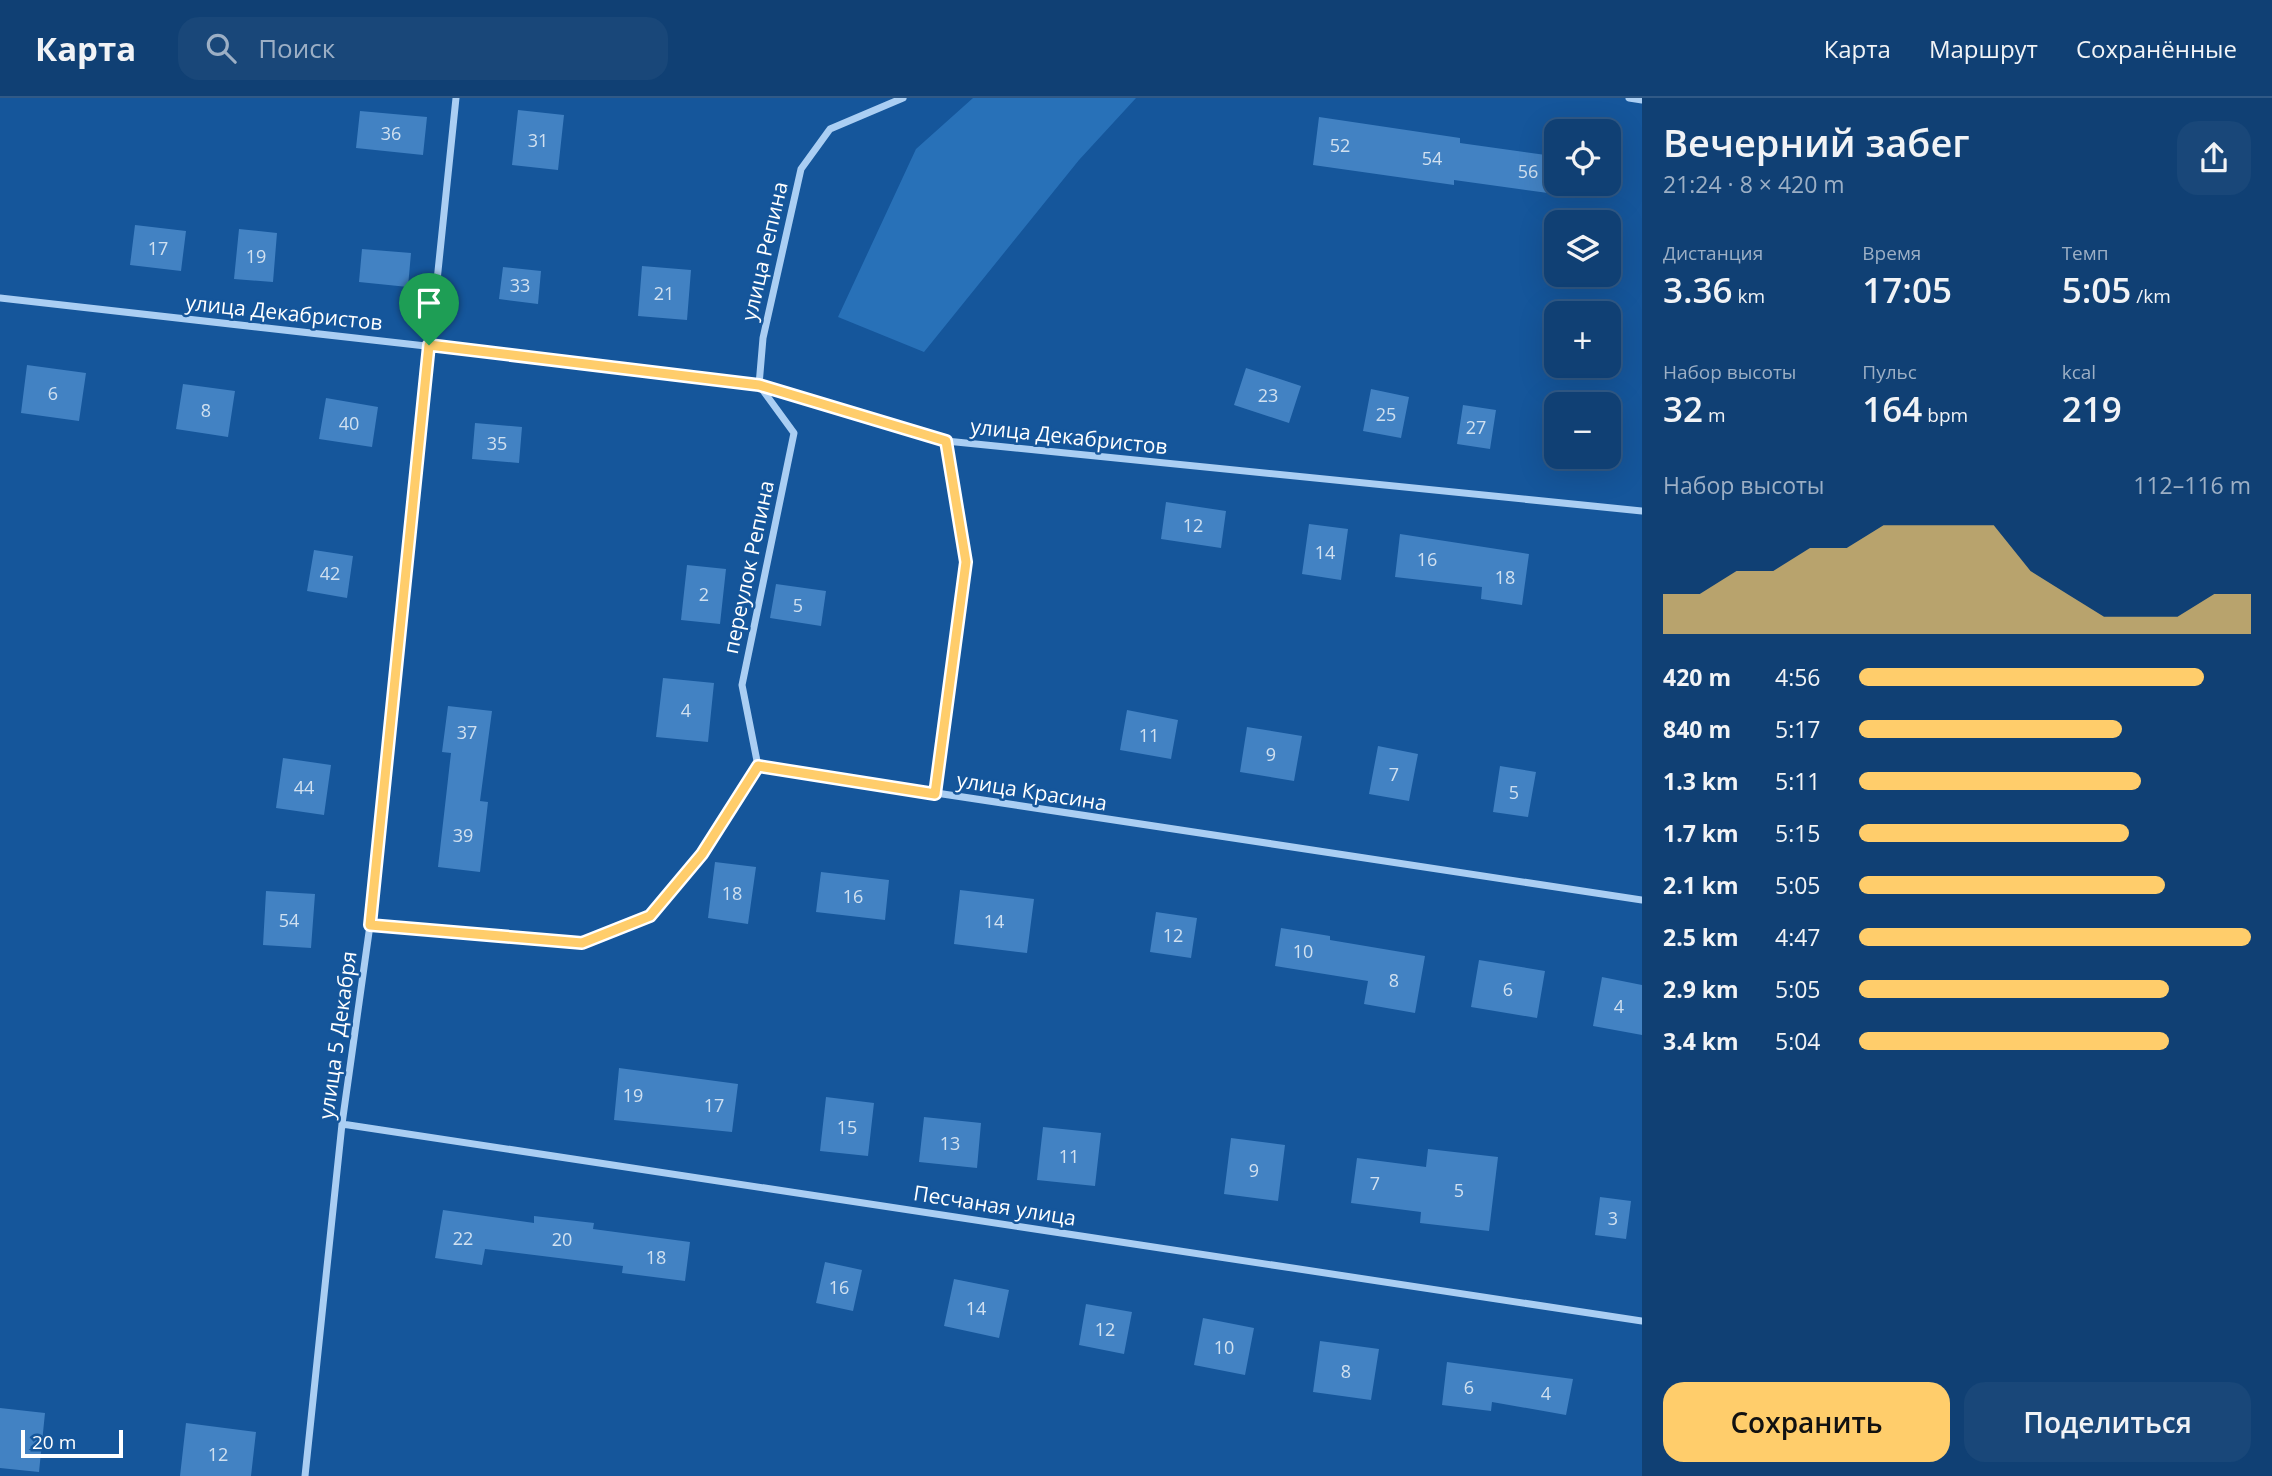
<!DOCTYPE html>
<html lang="ru">
<meta charset="utf-8">
<style>
body{margin:0;font-family:"Open Sans",sans-serif;background:#194779;color:#f1f3f6;height:100vh;display:flex;flex-direction:column;font-size:26px;white-space:nowrap}
*{box-sizing:border-box;margin:0}
p{font-size:23px;color:#9cafc5}
.icon{flex:none;width:38px;height:38px;fill:none;stroke:currentColor;stroke-width:2;stroke-linecap:round;stroke-linejoin:round}
.map{position:relative;flex:1;overflow:hidden}
.side{display:flex;flex-direction:column;background:#104074;width:630px}
.side>*{flex:none}
.fabs{position:absolute;left:1544px;top:21px;display:grid;gap:14px}
.fabs a{display:grid;place-items:center;width:77px;height:77px;border-radius:14px;background:#104074;box-shadow:0 7px 28px #0002,0 0 0 2px #305986;font-size:35px}
.scale{position:absolute;left:21px;bottom:18px;width:102px;box-sizing:border-box;padding-left:7px;border:4px solid #fff;border-top:0;font-size:19px;line-height:24px;white-space:nowrap;color:#fff;-webkit-text-stroke:5px #15569b;paint-order:stroke}
.pin{position:absolute;display:grid;place-items:center;width:60px;height:60px;color:#fff;margin:-72px -30px;border-radius:50% 50% 50% 0;rotate:-45deg;box-shadow:0 0 7px #0007}
.pin .icon{rotate:45deg}
.round{display:grid;place-items:center;flex:none;width:74px;height:74px;border-radius:21px;background:#194779}
.headline{display:flex;align-items:center;justify-content:space-between;height:119px;padding:0 21px}
h1{font-size:38px;font-weight:600;line-height:52px}
.metrics{display:grid;grid-template-columns:repeat(3,1fr);gap:10px;height:119px;padding:7px 21px}
.metrics div{display:grid;align-content:center}
.metrics b{font-size:35px;font-weight:600}
.metrics small{font-size:19px;font-weight:400}
.metrics p{font-size:19px}
.chart{height:196px;padding:14px 21px}
.chart p{display:flex;justify-content:space-between}
.chart svg{width:100%;height:126px;margin-top:7px;fill:#ffcd6b;opacity:.7}
.primary-button{display:flex;gap:14px;margin-top:auto;padding:14px 21px}
.primary-button a{flex:1;height:80px;border-radius:21px;background:#ffcd6b;color:#111;font-size:28px;font-weight:600;line-height:80px;text-align:center}
.primary-button a+a{background:#194779;color:#f1f3f6}
ul{padding:0 21px;list-style:none;font-size:23px}
li{display:grid;grid-template-columns:112px 84px 1fr;align-items:center;height:52px}
li i{height:18px;border-radius:9px;background:#ffcd6b}
header{display:flex;align-items:center;gap:42px;box-sizing:border-box;height:98px;padding:0 35px;background:#104074;border-bottom:2px solid #305986}
header strong{font-size:33px}
nav{display:flex;gap:38px;margin-inline-start:auto;font-size:24px}
.search{width:490px;height:63px;background:#194779;display:flex;align-items:center;gap:18px;box-sizing:border-box;padding:0 24px;border-radius:21px;color:#9cafc5;font-size:26px}
main{display:flex;flex:1;min-height:0}
.map>svg:first-child{display:block}
</style>
<header>
<strong>Карта</strong>
<div class="search"><svg class="icon" aria-label="search" viewBox="0 0 24 24"><circle cx="10" cy="10" r="6"/><path d="M15 15l6 6"/></svg>Поиск</div>
<nav><a>Карта</a><a>Маршрут</a><a>Сохранённые</a></nav>
</header>
<main>
<div class="map">
<svg width="1642" height="1378" viewBox="0 0 1642 1378">
<rect width="100%" height="100%" fill="#15569b"/>
<!-- green -->
<path fill="#2871b8" d="M973 0H1136L1079 62 924 254 838 219 916 51Z"/>
<!-- building -->
<path fill="#4282c3" d="M518 12 564 17 558 72 512 67Z
M360 13 427 19 423 57 356 50Z
M1319 19 1460 40V45L1553 58 1548 95 1454 82V87L1313 67Z
M135 127 186 133 181 173 130 167Z
M239 131 277 135 273 184 234 181Z
M362 151 411 155 408 189 359 184Z
M642 168 691 172 687 222 638 218Z
M503 169 541 173 538 206 499 201Z
M27 267 86 275 79 323 21 315Z
M1246 270 1301 288 1289 325 1234 307Z
M183 286 235 293 228 339 176 331Z
M1371 291 1409 299 1401 340 1363 333Z
M326 300 378 309 372 349 319 341Z
M1463 307 1496 312 1490 351 1457 346Z
M475 325 522 329 519 365 472 361Z
M1166 404 1226 413 1221 450 1161 441Z
M1309 426 1348 431 1341 482 1302 476Z
M1400 436 1529 456 1522 507 1481 501 1482 489 1395 479Z
M314 452 353 458 347 500 307 493Z
M687 467 726 471 720 526 681 522Z
M776 486 826 493 821 528 770 520Z
M663 580 714 585 708 644 656 639Z
M448 608 492 613 480 703 488 704 480 774 438 769 451 655 442 654Z
M1127 612 1178 622 1171 661 1120 652Z
M1247 629 1302 638 1294 683 1240 674Z
M1378 648 1418 656 1409 703 1369 696Z
M283 660 331 667 324 717 276 710Z
M1500 668 1536 674 1528 719 1493 714Z
M715 764 756 769 748 826 708 820Z
M821 774 889 782 885 822 816 814Z
M960 792 1034 801 1027 855 954 846Z
M266 793 315 796 311 850 263 847Z
M1156 814 1197 820 1191 860 1150 854Z
M1281 830 1330 838V842L1425 858 1415 915 1364 906 1368 883 1275 868Z
M1479 862 1545 873 1537 920 1471 909Z
M1602 879 1642 887V937L1593 928Z
M619 970 738 986 732 1034 614 1022Z
M826 999 874 1005 868 1058 820 1053Z
M924 1019 981 1025 977 1070 919 1064Z
M1043 1029 1101 1035 1095 1088 1037 1082Z
M1231 1040 1285 1047 1278 1103 1224 1096Z
M1428 1051 1498 1059 1489 1133 1420 1125 1421 1114 1351 1105 1357 1060 1426 1069Z
M1600 1099 1631 1103 1626 1141 1595 1137Z
M443 1112 534 1125V1118L594 1125 593 1131 690 1144 685 1183 622 1175 623 1168 485 1151 482 1167 435 1160Z
M825 1164 862 1172 853 1213 816 1205Z
M954 1181 1009 1192 999 1240 944 1228Z
M1086 1206 1132 1214 1124 1256 1079 1247Z
M1203 1220 1254 1230 1245 1277 1194 1267Z
M1320 1243 1379 1251 1371 1302 1313 1294Z
M1447 1264 1573 1281 1566 1317 1492 1304 1491 1313 1442 1307Z
M0 1310 45 1315 39 1374 0 1370Z
M186 1325 256 1334 251 1378H180Z"/>
<g fill="none" stroke-linecap="round" stroke-linejoin="round">
<!-- minor -->
<path stroke="#aacef3" stroke-width="7" d="M1629 0 1642 2
M0 200 736 283 759 287 946 343 1642 413
M758 668 742 587 794 335 759 287 763 240 801 71 830 31 903 0
M935 697 966 464 946 343
M370 827 582 845 650 818 702 756 758 668 1642 802
M342 1026 1642 1223
M305 1378 342 1026 370 827 456 0"/>
</g>
<g fill="none" stroke-linecap="round" stroke-linejoin="round">
<!-- route casing -->
<g stroke="#fff" stroke-width="14">
<path id="route" d="M429 247 759 287 946 343 966 464 935 696 758 668 702 756 650 818 582 845 370 827Z"/>
</g>
<!-- route -->
<use href="#route" stroke="#ffcd6b" stroke-width="9"/>
</g>
<g text-anchor="middle" dominant-baseline="central" stroke-width="5" stroke-linejoin="round" paint-order="stroke">
<!-- number labels -->
<g font-size="18" fill="#d0e0f0">
<text x="391" y="35">36</text>
<text x="538" y="42">31</text>
<text x="1340" y="47">52</text>
<text x="1432" y="60">54</text>
<text x="1528" y="73">56</text>
<text x="158" y="150">17</text>
<text x="256" y="158">19</text>
<text x="520" y="187">33</text>
<text x="664" y="195">21</text>
<text x="53" y="295">6</text>
<text x="1268" y="297">23</text>
<text x="206" y="312">8</text>
<text x="1386" y="316">25</text>
<text x="349" y="325">40</text>
<text x="1476" y="329">27</text>
<text x="497" y="345">35</text>
<text x="1193" y="427">12</text>
<text x="1325" y="454">14</text>
<text x="1427" y="461">16</text>
<text x="330" y="475">42</text>
<text x="1505" y="479">18</text>
<text x="704" y="496">2</text>
<text x="798" y="507">5</text>
<text x="686" y="612">4</text>
<text x="467" y="634">37</text>
<text x="1149" y="637">11</text>
<text x="1271" y="656">9</text>
<text x="1394" y="676">7</text>
<text x="304" y="689">44</text>
<text x="1514" y="694">5</text>
<text x="463" y="737">39</text>
<text x="732" y="795">18</text>
<text x="853" y="798">16</text>
<text x="289" y="822">54</text>
<text x="994" y="823">14</text>
<text x="1173" y="837">12</text>
<text x="1303" y="853">10</text>
<text x="1394" y="882">8</text>
<text x="1508" y="891">6</text>
<text x="1619" y="908">4</text>
<text x="633" y="997">19</text>
<text x="714" y="1007">17</text>
<text x="847" y="1029">15</text>
<text x="950" y="1045">13</text>
<text x="1069" y="1058">11</text>
<text x="1254" y="1072">9</text>
<text x="1375" y="1085">7</text>
<text x="1459" y="1092">5</text>
<text x="1613" y="1120">3</text>
<text x="463" y="1140">22</text>
<text x="562" y="1141">20</text>
<text x="656" y="1159">18</text>
<text x="839" y="1189">16</text>
<text x="976" y="1210">14</text>
<text x="1105" y="1231">12</text>
<text x="1224" y="1249">10</text>
<text x="1346" y="1273">8</text>
<text x="1469" y="1289">6</text>
<text x="1546" y="1295">4</text>
<text x="218" y="1356">12</text>
</g>
<!-- street labels -->
<g font-size="21" fill="#fff" stroke="#15569b">
<text transform="translate(764 153) rotate(-77)">улица Репина</text>
<text transform="translate(284 214) rotate(6)">улица Декабристов</text>
<text transform="translate(1069 338) rotate(6)">улица Декабристов</text>
<text transform="translate(748 469) rotate(-78)">переулок Репина</text>
<text transform="translate(1032 693) rotate(9)">улица Красина</text>
<text transform="translate(337 937) rotate(-82)">улица 5 Декабря</text>
<text transform="translate(995 1107) rotate(9)">Песчаная улица</text>
</g>
</g>
</svg>
<div class="fabs">
<a><svg class="icon" aria-label="locate" viewBox="0 0 24 24"><circle cx="12" cy="12" r="6"/><path d="M12 2v4M12 18v4M2 12h4M18 12h4"/></svg></a>
<a><svg class="icon" aria-label="layers" viewBox="0 0 24 24"><path d="M12 4l9 5-9 5-9-5zM3 14l9 5 9-5"/></svg></a>
<a>+</a>
<a>−</a>
</div>
<div class="scale">20 m</div>
<div class="pin" style="left:429px;top:247px;background:#1e9e55"><svg class="icon" aria-label="arrive" viewBox="0 0 24 24"><path d="M6 21V4h12l-3 4 3 4H6"/></svg></div>
</div>
<section class="side">
<div class="headline"><div><h1>Вечерний забег</h1><p>21:24 · 8 × 420 m</p></div><a class="round"><svg class="icon" aria-label="share" viewBox="0 0 24 24"><path d="M12 15V3M7 8l5-5 5 5M5 13v7h14v-7"/></svg></a></div>
<div class="metrics">
<div><p>Дистанция</p><b>3.36<small> km</small></b></div>
<div><p>Время</p><b>17:05</b></div>
<div><p>Темп</p><b>5:05<small> /km</small></b></div>
</div>
<div class="metrics">
<div><p>Набор высоты</p><b>32<small> m</small></b></div>
<div><p>Пульс</p><b>164<small> bpm</small></b></div>
<div><p>kcal</p><b>219</b></div>
</div>
<div class="chart"><p><span>Набор высоты</span>112–116 m</p>
<svg viewBox="0 0 160 44" preserveAspectRatio="none"><path d="M0 44V30L10 30L20 22L30 22L40 14L50 14L60 6L70 6L80 6L90 6L100 22L110 30L120 38L130 38L140 38L150 30L160 30V44z"/></svg>
</div>
<ul>
<li><b>420 m</b>4:56<i style="width:88%"></i></li>
<li><b>840 m</b>5:17<i style="width:67%"></i></li>
<li><b>1.3 km</b>5:11<i style="width:72%"></i></li>
<li><b>1.7 km</b>5:15<i style="width:69%"></i></li>
<li><b>2.1 km</b>5:05<i style="width:78%"></i></li>
<li><b>2.5 km</b>4:47<i style="width:100%"></i></li>
<li><b>2.9 km</b>5:05<i style="width:79%"></i></li>
<li><b>3.4 km</b>5:04<i style="width:79%"></i></li>
</ul>
<div class="primary-button"><a>Сохранить</a><a>Поделиться</a></div>
</section>
</main>
